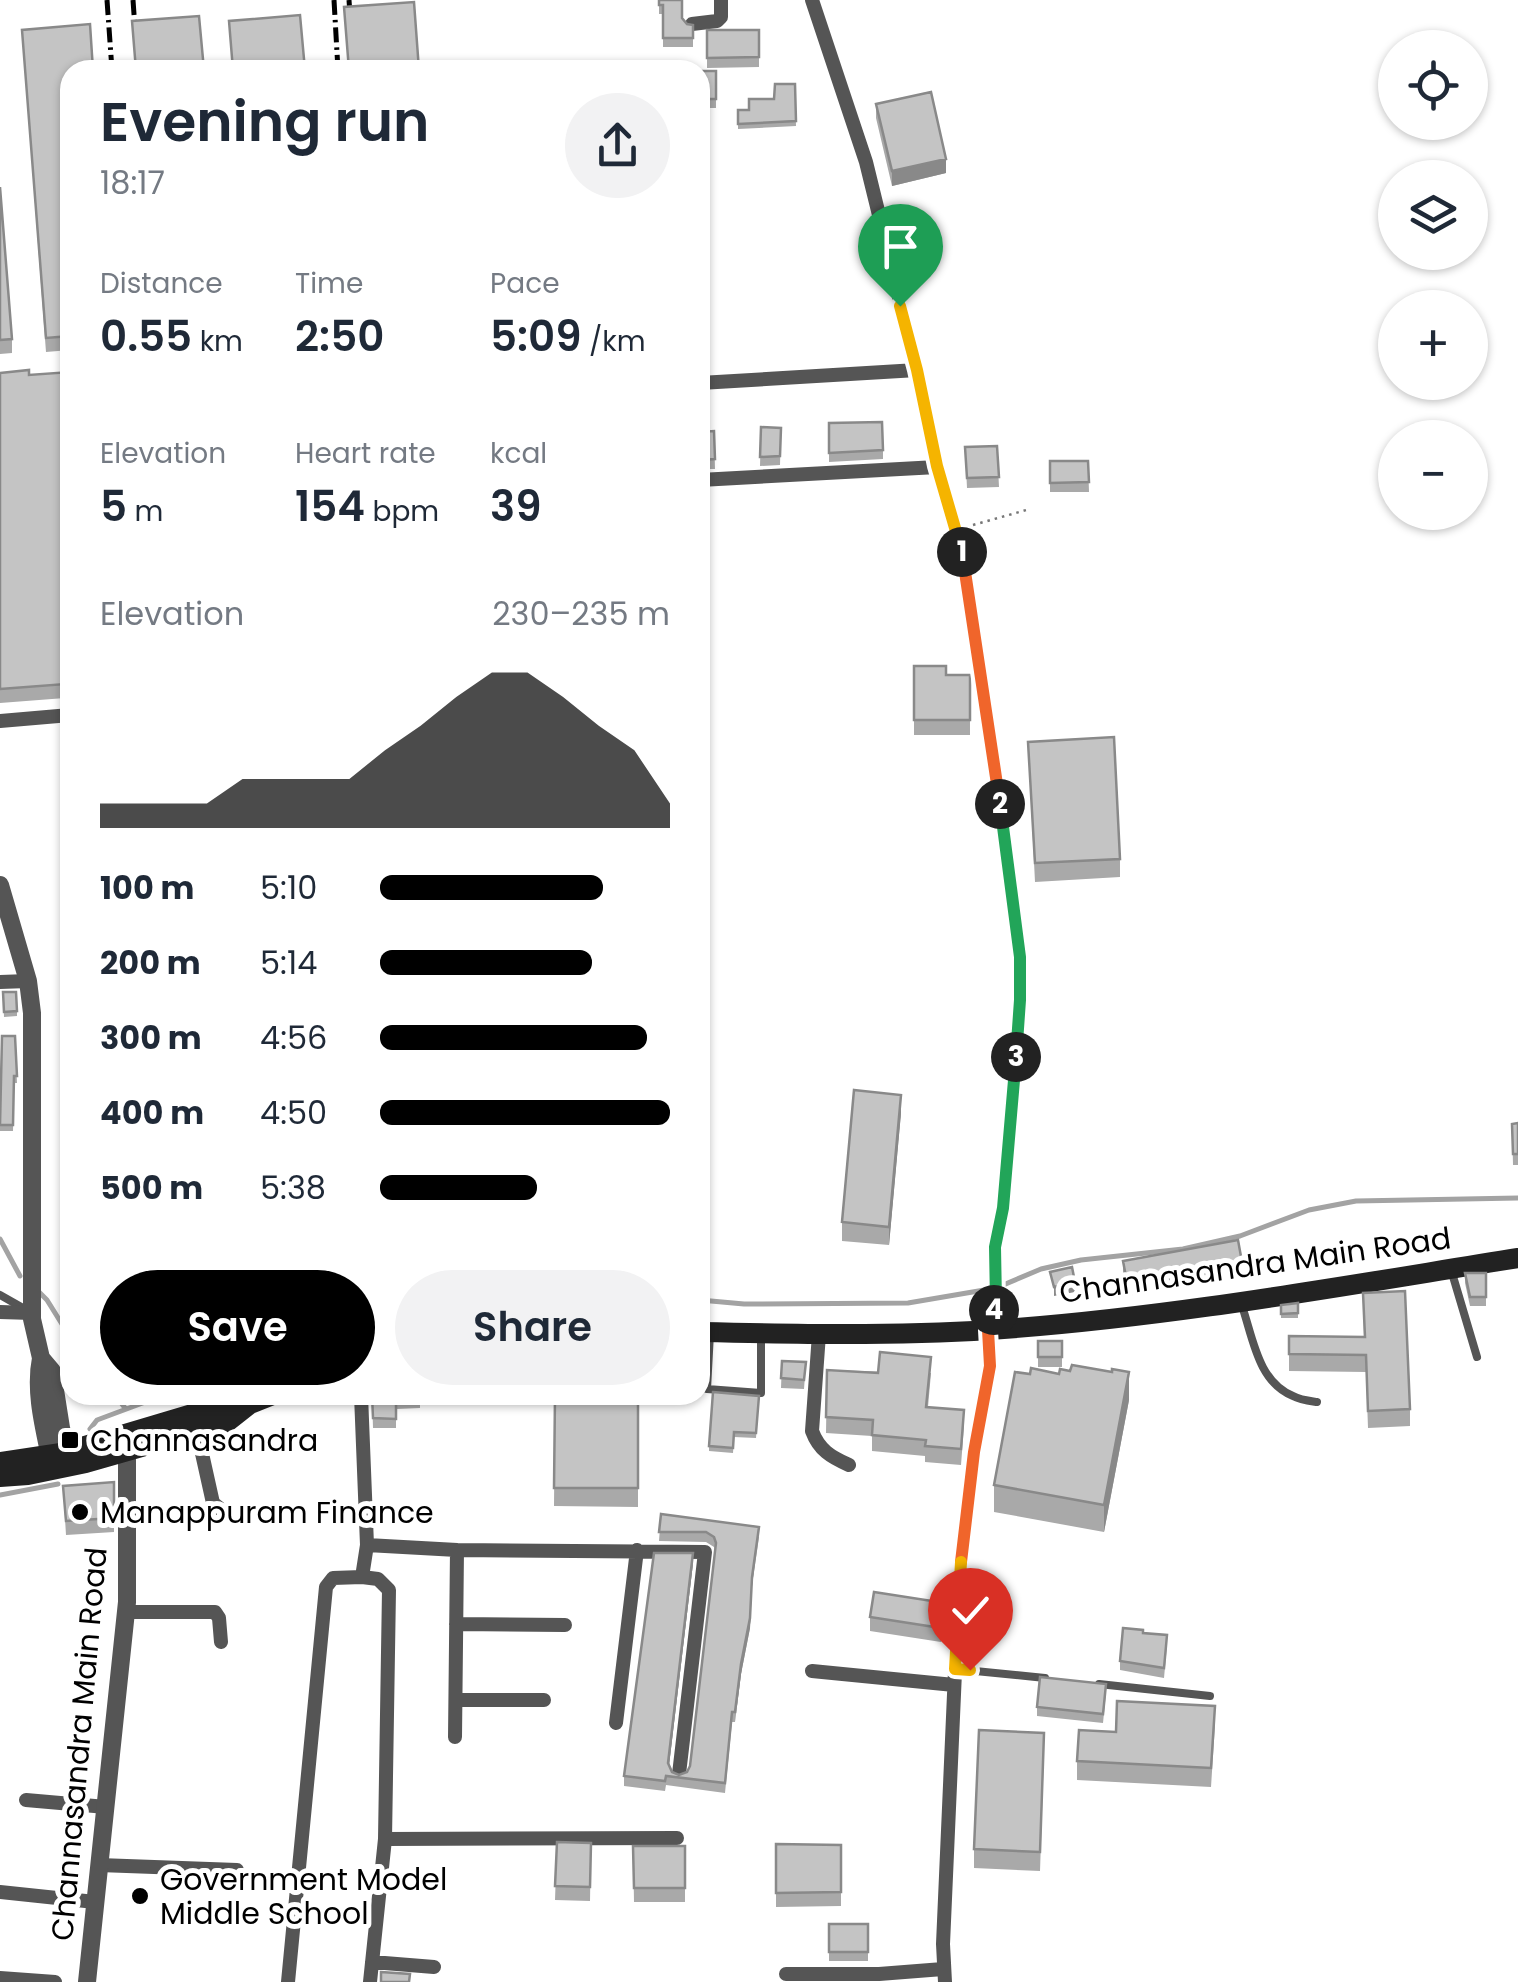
<!DOCTYPE html>
<meta charset="utf-8">
<style>
body{margin:0;font-family:Poppins,sans-serif;background:#f2f2f3;color:#1f2937;height:100vh;display:flex;flex-direction:column;font-size:38px;white-space:nowrap}
*{box-sizing:border-box;margin:0}
p{font-size:32px;color:#747a83}
.icon{flex:none;width:55px;height:55px;fill:none;stroke:currentColor;stroke-width:2;stroke-linecap:round;stroke-linejoin:round}
.map{position:relative;flex:1;overflow:hidden}
.drawer{position:absolute;left:60px;top:60px;width:650px;height:1345px;display:flex;flex-direction:column;background:#fff;border-radius:30px;box-shadow:0 2px 8px #0004}
.drawer>*{flex:none}
.tools{position:absolute;left:1378px;top:30px;display:grid;gap:20px}
.tools a{display:grid;place-items:center;width:110px;height:110px;border-radius:50%;background:#fff;box-shadow:0 2px 8px #0004;font-size:50px}
.pin{position:absolute;display:grid;place-items:center;width:85px;height:85px;color:#fff;margin:-102px -42px;border-radius:50% 50% 50% 0;rotate:-45deg;box-shadow:0 0 10px #0007}
.pin .icon{rotate:45deg}
.km{position:absolute;width:50px;height:50px;margin:-25px;border-radius:50%;background:#222;color:#fff;font-size:28px;line-height:50px;text-align:center}
.round{display:grid;place-items:center;flex:none;width:105px;height:105px;border-radius:52px;background:#f2f2f3}
.headline{display:flex;align-items:center;justify-content:space-between;height:170px;padding:0 40px}
h1{font-size:55px;font-weight:600;line-height:75px}
.metrics{display:grid;grid-template-columns:repeat(3,1fr);gap:15px;height:170px;padding:10px 40px}
.metrics div{display:grid;align-content:center}
.metrics b{font-size:42px;font-weight:600}
.metrics small{font-size:28px;font-weight:400}
.metrics p{font-size:28px}
.chart{height:280px;padding:20px 40px}
.chart p{display:flex;justify-content:space-between}
.chart svg{width:100%;height:180px;margin-top:10px;fill:#000;opacity:.7}
.cta{display:flex;gap:20px;margin-top:auto;padding:20px 40px}
.cta a{flex:1;height:115px;border-radius:60px;background:#000;color:#fff;font-size:40px;font-weight:600;line-height:115px;text-align:center}
.cta a+a{background:#f2f2f3;color:#1f2937}
ul{padding:0 40px;list-style:none;font-size:32px}
li{display:grid;grid-template-columns:160px 120px 1fr;align-items:center;height:75px}
li i{height:25px;border-radius:12px;background:#000}
.map>svg:first-child{display:block}
</style>
<div class="map">
<svg width="1518" height="1982" viewBox="0 0 1518 1982">
<rect width="100%" height="100%" fill="#fff"/>
<g fill="none" stroke-linecap="round" stroke-linejoin="round">
<!-- stream -->
<path stroke="#a3a3a3" stroke-width="5" d="M0 1239 20 1276
M39 1292 47 1300 70 1337
M700 1300 744 1304 908 1303 996 1288 1041 1269 1081 1260 1183 1249 1240 1236 1309 1210 1356 1201 1518 1198
M115 1395 125 1408
M90 1429 97 1420 164 1395
M0 1495 58 1484"/>
<!-- path -->
<path stroke="#777" stroke-width="2.5" stroke-dasharray="2.5 5" stroke-linecap="butt" d="M973 525 1030 509"/>
<!-- service -->
<path stroke="#555" stroke-width="8" d="M1452 1273 1477 1357
M0 1295 23 1308
M1242 1306C1253 1338 1258 1382 1293 1396 1300 1400 1310 1401 1317 1402
M710 1333 707 1389 761 1393V1337
M955 1669 1045 1678
M1099 1684 1210 1696"/>
<!-- minor -->
<path stroke="#555" stroke-width="14" d="M812 0 866 162 917 370 937 467 954 519 965 563 1013 888 1020 957V1000L1003 1207 995 1247 996 1302 988 1330 989 1366 974 1452 959 1581 943 1944 945 1982
M692 24 717 21 721 17V0
M700 383 917 370
M700 480 937 467
M0 721 70 715
M0 982 28 981
M0 1312 32 1313
M819 1334 812 1431C819 1450 831 1457 849 1465
M361 1395 367 1545 457 1550 455 1737
M197 1431 213 1503 228 1515
M457 1550 705 1552 679 1774
M362 1577 378 1579 389 1590 385 1839 370 1982
M126 1612H215L219 1618 221 1642
M456 1624 565 1625
M812 1671 954 1685
M456 1700H544
M616 1723 637 1550
M26 1800 106 1807
M385 1839 677 1838
M99 1865 237 1870
M0 1892 95 1902
M372 1962 434 1967
M786 1974H879L943 1969
M0 1978 55 1982
M288 1982 326 1587 333 1578 362 1577 367 1545"/>
<!-- tertiary -->
<path stroke="#555" stroke-width="18" d="M0 885 28 981 32 1013V1319L41 1358 52 1371 61 1428 70 1463
M41 1358C34 1393 45 1431 52 1466
M87 1982 127 1602V1440"/>
<!-- secondary -->
<path stroke="#222" stroke-width="20" d="M700 1332C796 1334 893 1336 990 1330 1167 1318 1342 1286 1518 1258
M0 1462 61 1453 222 1405 250 1404
M0 1477 28 1475 86 1463 226 1423 250 1404 273 1395"/>
<!-- rail -->
<path stroke="#000" stroke-width="5" stroke-dasharray="15 5 2.5 5" stroke-linecap="butt" d="M107 0 112 70
M133 0 138 70
M334 0 338 70
M349 0 354 70"/>
</g>
<!-- wall -->
<path fill="#a9a9a9" d="M659 0 682 18 687 24 693 25V47H663V14H659Z
M22 30 70 70V350L46 352Z
M707 30H759V67L707 68Z
M700 71H716V108H700Z
M795 84 796 126 738 129V110H749L774 99Z
M876 104 946 173 892 186 876 118Z
M0 187 12 339V353L0 354Z
M70 372V704L65 705V698L0 703V373L29 375Z
M829 423 883 450V459L829 462Z
M761 427 781 428 780 465 760 466Z
M714 431 715 469H700V432Z
M997 446 999 487 967 488 965 447Z
M1050 461H1088L1089 492H1050Z
M914 666 946 675H970V735H914Z
M1028 742 1120 859V877L1035 882Z
M3 992 17 1011V1016L4 1017Z
M15 1036 17 1083H14L13 1131H0V1080H1Z
M901 1113 889 1245 842 1241V1222Z
M1518 1123V1165H1513L1512 1124Z
M1123 1261 1242 1262V1276L1127 1296 1123 1275Z
M1465 1273H1486V1306H1470L1465 1283Z
M1363 1293 1410 1409V1426L1368 1428 1366 1372 1289 1371V1354L1364 1337Z
M1298 1303V1318H1281V1305Z
M1038 1341H1062V1367H1038Z
M782 1361 806 1362 804 1389 781 1388Z
M827 1370 931 1373 928 1407 964 1426 961 1465 925 1462V1456L872 1451V1436L826 1433Z
M372 1395H420V1408L397 1409 396 1401V1428H373Z
M555 1395H638V1507L554 1506Z
M759 1396 756 1438 734 1437 733 1453 709 1451V1446Z
M1129 1400 1104 1532 994 1512V1485Z
M114 1482V1532L66 1535 63 1486Z
M661 1514 759 1537 752 1586 750 1628 741 1674 735 1722H732L725 1793 666 1785 665 1791 624 1786V1776L693 1563 669 1766 672 1772 679 1775 687 1772 690 1766 715 1549 714 1547 706 1542 659 1541Z
M870 1617H945L941 1642 870 1631Z
M1143 1633 1167 1645 1164 1678 1120 1670V1661Z
M1106 1693 1103 1723 1037 1716V1707Z
M1215 1725 1211 1787 1077 1780V1761L1116 1732Z
M1044 1752 1040 1871 974 1868V1849Z
M557 1842 591 1843 590 1901 555 1900Z
M776 1844 841 1845V1906L776 1907Z
M633 1846H685V1902H634Z
M829 1924H868V1961H829Z"/>
<!-- shaded-wall -->
<path fill="#898989" d="M946 159V173L892 186V171Z
M901 1095V1113L889 1245V1227Z
M1075 1282V1292L1054 1296V1287Z
M1129 1372V1400L1104 1532V1505Z
M759 1527 752 1586 750 1628 741 1674 735 1722 741 1664Z
M693 1553V1563L668 1773V1763Z
M945 1603V1617L941 1642V1628Z"/>
<!-- building -->
<path fill="#c4c4c4" stroke="#898989" stroke-width="2.5" d="M659 0H682V18L687 24 693 25V38H663V5H659Z
M414 2 419 70H349L344 7Z
M300 15 305 70H233L229 21Z
M199 16 204 70H136L132 21Z
M90 24 93 70H70V336L46 338 22 30Z
M707 30H759V57L707 58Z
M700 71H716V99H700Z
M775 84H795L796 121 738 124V110H749V99H774Z
M931 92 946 159 892 171 876 104Z
M0 187 12 339 0 340Z
M29 370V375L70 372V690L65 691V684L0 689V373Z
M882 422 883 450 829 453V423Z
M761 427 781 428 780 456 760 457Z
M714 431 715 459 700 460V432Z
M997 446 999 477 967 478 965 447Z
M1050 461H1088L1089 482 1050 483Z
M914 666H946V675H970V720H914Z
M1114 737 1120 859 1035 863 1028 742Z
M3 992H16L17 1011 4 1012Z
M2 1036H15L17 1076H14L13 1125H0Z
M854 1090 901 1095 889 1227 842 1222Z
M1518 1123V1154H1513L1512 1124Z
M1238 1240 1242 1262 1127 1282 1123 1261Z
M1072 1267 1075 1282 1054 1287 1050 1272Z
M1465 1273H1486V1297H1470Z
M1405 1291 1410 1409 1368 1411 1366 1355 1289 1354V1336L1365 1337 1363 1293Z
M1298 1303V1313L1281 1314V1305Z
M1038 1341H1062V1357H1038Z
M880 1352 931 1357 926 1407 964 1410 961 1449 925 1446 926 1440 872 1435 873 1420 826 1417 827 1370 878 1373Z
M782 1361 806 1362 804 1380 781 1378Z
M1072 1365 1112 1372V1369L1129 1372 1104 1505 994 1485 1015 1372 1030 1374 1031 1368 1059 1374 1060 1369 1070 1371Z
M713 1392 759 1396 756 1433 734 1432 733 1448 709 1446Z
M372 1395H396V1419L373 1418Z
M397 1395H420V1399L397 1400Z
M555 1395H638V1488H554Z
M114 1482V1518L66 1521 63 1486Z
M661 1514 759 1527 752 1577 750 1618 741 1664 735 1712H732L725 1783 666 1776 665 1781 624 1776 654 1553H693L668 1763 672 1772 679 1775 687 1772 690 1766 716 1543 714 1537 706 1532H659Z
M874 1592 945 1603 941 1628 870 1617Z
M1123 1628 1143 1630V1633L1167 1635 1164 1668 1120 1661Z
M1040 1677 1106 1684 1103 1714 1037 1707Z
M1117 1701 1215 1706 1211 1768 1077 1761 1079 1730 1116 1732Z
M979 1730 1044 1733 1040 1852 974 1849Z
M557 1842 591 1843 590 1887 555 1886Z
M776 1844 841 1845V1892L776 1893Z
M633 1846H685V1888H634Z
M829 1924H868V1952H829Z
M381 1972 410 1974 409 1982H381Z"/>
<g fill="none" stroke-linecap="round" stroke-linejoin="round">
<!-- split-1 casing -->
<g stroke="#fff" stroke-width="20">
<path id="split-1" d="M900 306 917 370 937 466 962 552"/>
</g>
<!-- split-2 casing -->
<g stroke="#fff" stroke-width="20">
<path id="split-2" d="M962 552 1000 804"/>
</g>
<!-- split-3 casing -->
<g stroke="#fff" stroke-width="20">
<path id="split-3" d="M1000 804 1020 957V1000L1016 1057"/>
</g>
<!-- split-4 casing -->
<g stroke="#fff" stroke-width="20">
<path id="split-4" d="M994 1310 996 1302 995 1247 1003 1208 1016 1057"/>
</g>
<!-- split-5 casing -->
<g stroke="#fff" stroke-width="20">
<path id="split-5" d="M961 1562 974 1452 990 1366 988 1330 994 1310"/>
</g>
<!-- split-6 casing -->
<g stroke="#fff" stroke-width="20">
<path id="split-6" d="M961 1562 955 1669 970 1670"/>
</g>
<!-- split-1 -->
<use href="#split-1" stroke="#f5b400" stroke-width="12"/>
<!-- split-2 -->
<use href="#split-2" stroke="#f0652b" stroke-width="12"/>
<!-- split-3 -->
<use href="#split-3" stroke="#22a559" stroke-width="12"/>
<!-- split-4 -->
<use href="#split-4" stroke="#22a559" stroke-width="12"/>
<!-- split-5 -->
<use href="#split-5" stroke="#f0652b" stroke-width="12"/>
<!-- split-6 -->
<use href="#split-6" stroke="#f5b400" stroke-width="12"/>
</g>
<!-- markers -->
<g fill="#000" stroke="#fff" stroke-width="4">
<rect x="60" y="1430" width="20" height="20" rx="5"/>
<circle cx="80" cy="1512" r="10"/>
<circle cx="140" cy="1896" r="10"/>
</g>
<g text-anchor="middle" dominant-baseline="central" stroke-width="10" stroke-linejoin="round" paint-order="stroke">
<!-- street labels -->
<g font-size="30" fill="#000" stroke="#fff">
<text transform="translate(1255 1265) rotate(-8)">Channasandra Main Road</text>
<text transform="translate(79 1744) rotate(-85)">Channasandra Main Road</text>
</g>
<!-- poi labels -->
<g font-size="30" fill="#000" stroke="#fff" text-anchor="start">
<text x="90" y="1440">Channasandra</text>
<text x="100" y="1512">Manappuram Finance</text>
<text x="160" y="1879">Government Model<tspan x="160" dy="34">Middle School</tspan></text>
</g>
</g>
</svg>
<div class="tools">
<a><svg class="icon" aria-label="locate" viewBox="0 0 24 24"><circle cx="12" cy="12" r="6"/><path d="M12 2v4M12 18v4M2 12h4M18 12h4"/></svg></a>
<a><svg class="icon" aria-label="layers" viewBox="0 0 24 24"><path d="M12 4l9 5-9 5-9-5zM3 14l9 5 9-5"/></svg></a>
<a>+</a>
<a>−</a>
</div>
<div class="pin" style="left:900px;top:306px;background:#1e9e55"><svg class="icon" aria-label="arrive" viewBox="0 0 24 24"><path d="M6 21V4h12l-3 4 3 4H6"/></svg></div>
<div class="pin" style="left:970px;top:1670px;background:#d93025"><svg class="icon" aria-label="check" viewBox="0 0 24 24"><path d="M5 12l5 5 9-10"/></svg></div>
<b class="km" style="left:962px;top:552px">1</b>
<b class="km" style="left:1000px;top:804px">2</b>
<b class="km" style="left:1016px;top:1057px">3</b>
<b class="km" style="left:994px;top:1310px">4</b>
<section class="drawer">
<div class="headline"><div><h1>Evening run</h1><p>18:17</p></div><a class="round"><svg class="icon" aria-label="share" viewBox="0 0 24 24"><path d="M12 15V3M7 8l5-5 5 5M5 13v7h14v-7"/></svg></a></div>
<div class="metrics">
<div><p>Distance</p><b>0.55<small> km</small></b></div>
<div><p>Time</p><b>2:50</b></div>
<div><p>Pace</p><b>5:09<small> /km</small></b></div>
</div>
<div class="metrics">
<div><p>Elevation</p><b>5<small> m</small></b></div>
<div><p>Heart rate</p><b>154<small> bpm</small></b></div>
<div><p>kcal</p><b>39</b></div>
</div>
<div class="chart"><p><span>Elevation</span>230–235 m</p>
<svg viewBox="0 0 160 44" preserveAspectRatio="none"><path d="M0 44V38L10 38L20 38L30 38L40 32L50 32L60 32L70 32L80 25L90 19L100 12L110 6L120 6L130 12L140 19L150 25L160 38V44z"/></svg>
</div>
<ul>
<li><b>100 m</b>5:10<i style="width:77%"></i></li>
<li><b>200 m</b>5:14<i style="width:73%"></i></li>
<li><b>300 m</b>4:56<i style="width:92%"></i></li>
<li><b>400 m</b>4:50<i style="width:100%"></i></li>
<li><b>500 m</b>5:38<i style="width:54%"></i></li>
</ul>
<div class="cta"><a>Save</a><a>Share</a></div>
</section>
</div>
